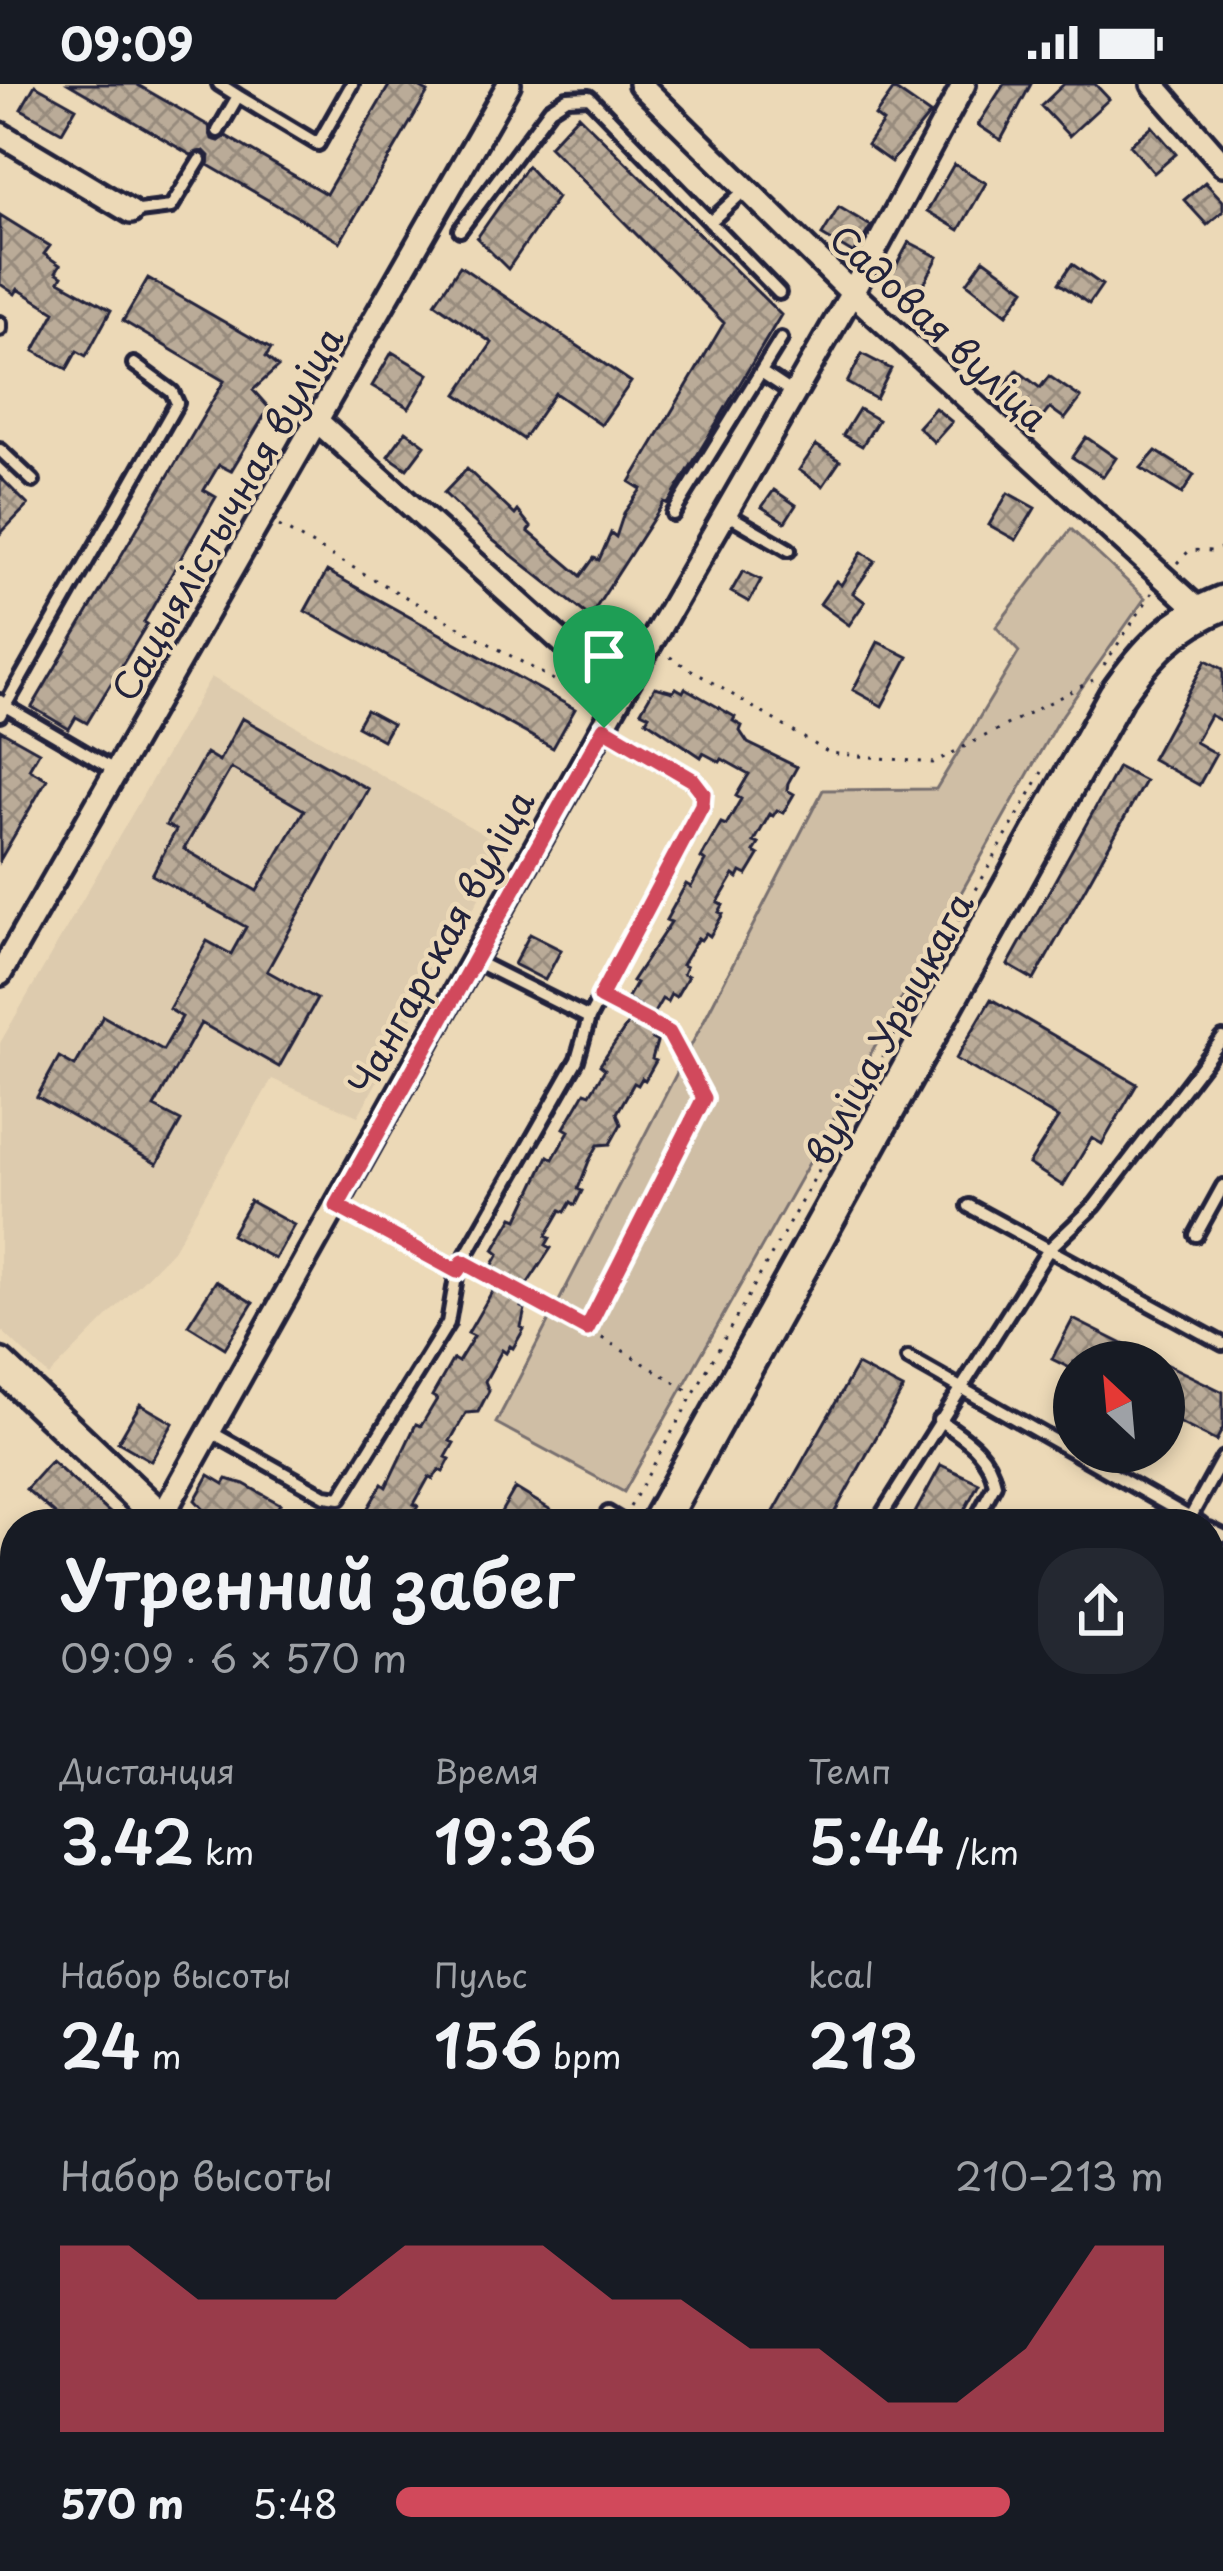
<!DOCTYPE html>
<html lang="ru">
<meta charset="utf-8">
<style>
body{margin:0;font-family:"Playpen Sans",sans-serif;background:#242831;color:#f1f3f6;height:100vh;display:flex;flex-direction:column;font-size:45px;white-space:nowrap}
*{box-sizing:border-box;margin:0}
p{font-size:39px;color:#9ea1a6}
.icon{flex:none;width:66px;height:66px;fill:none;stroke:currentColor;stroke-width:2;stroke-linecap:round;stroke-linejoin:round}
.map{position:relative;flex:1;overflow:hidden}
.panel{position:absolute;left:0px;top:1425px;width:1224px;height:1062px;display:flex;flex-direction:column;background:#171b24;border-radius:48px 48px 0 0;box-shadow:0 6px 18px #0003}
.panel>*{flex:none}
.needle{width:78px;rotate:334deg}
.fabs{position:absolute;left:1053px;top:1257px;display:grid;gap:24px}
.fabs a{display:grid;place-items:center;width:132px;height:132px;border-radius:50%;background:#171b24;box-shadow:0 6px 18px #0003;font-size:60px}
.pin{position:absolute;display:grid;place-items:center;width:102px;height:102px;color:#fff;margin:-123px -51px;border-radius:50% 50% 50% 0;rotate:-45deg;box-shadow:0 0 12px #0007}
.pin .icon{rotate:45deg}
.round{display:grid;place-items:center;flex:none;width:126px;height:126px;border-radius:48px;background:#242831}
.overview{display:flex;align-items:center;justify-content:space-between;height:204px;padding:0 60px}
h1{font-size:66px;font-weight:600;line-height:90px}
.stats{display:grid;grid-template-columns:repeat(3,1fr);gap:18px;height:204px;padding:12px 60px}
.stats div{display:grid;align-content:center}
.stats b{font-size:60px;font-weight:600}
.stats small{font-size:33px;font-weight:400}
.stats p{font-size:33px}
.chart{height:336px;padding:24px 60px}
.chart p{display:flex;justify-content:space-between}
.chart svg{width:100%;height:216px;margin-top:12px;fill:#d1495b;opacity:.7}
ul{padding:0 60px;list-style:none;font-size:39px}
li{display:grid;grid-template-columns:192px 144px 1fr;align-items:center;height:90px}
li i{height:30px;border-radius:15px;background:#d1495b}
.status{display:flex;justify-content:space-between;align-items:center;height:84px;padding:0 60px;background:#171b24;direction:ltr}
.status svg{height:33px;fill:currentColor}
.map>svg:first-child{display:block}
</style>
<div class="status"><b>09:09</b><svg viewBox="0 0 49 12"><path d="M0 12V9h3v3zM5 12V6h3v6zM10 12V3h3v9zM15 12V0h3v12zM26 1h20v11H26zM47 4h2v5h-2z"/></svg></div>
<div class="map">
<svg width="1223" height="2487" viewBox="0 0 1223 2487">
<defs>
<pattern id="building-cross-hatch" width="8" height="8" patternUnits="userSpaceOnUse" patternTransform="scale(3)"><rect width="8" height="8" fill="#baab98"/><path d="M0 0l8 8M0 8l8-8" fill="none" stroke="#978b7d"/></pattern>
</defs>
<rect width="100%" height="100%" fill="#ecd9b7"/>
<filter id="ink" filterUnits="userSpaceOnUse"><feTurbulence type="fractalNoise" baseFrequency=".00833" numOctaves="2"/><feDisplacementMap in="SourceGraphic" scale="24" xChannelSelector="R" yChannelSelector="G"/><feConvolveMatrix kernelMatrix="1 2 1 2 8 2 1 2 1" color-interpolation-filters="sRGB"/></filter>
<g filter="url(#ink)">
<!-- built -->
<path fill="#ddcbae" d="M211 593 507 764 358 1032 272 995 173 1166 49 1292 0 1245V959Z"/>
<!-- grass -->
<path fill="#cfbea5" stroke="#787070" stroke-width="3" d="M1071 445 1145 514 1056 640 624 1408 496 1339 823 706 936 705 1019 568 996 543Z
M1213 1873 1223 1878V2207L1209 2202V1881Z
M15 2235V2352L0 2344V2261Z
M1209 2277 1223 2281V2367L1209 2362Z
M1020 2472H1127L1122 2487H1018Z"/>
<!-- building -->
<path fill="url(#building-cross-hatch)" stroke="#22223b" stroke-width="3" fill-rule="evenodd" d="M69 0H136L209 42 212 55 219 57 226 52 326 110 390 0H413L428 8 340 158 208 81 209 72 204 67 191 71Z
M1004 0H1031L1001 56 978 41Z
M1064 0H1095L1109 15 1069 52 1041 22Z
M35 1 76 24 62 48 21 25Z
M894 5 930 30 891 78 867 61 883 38 875 32Z
M578 31 781 231 668 420 664 418 590 533 494 457 444 409 467 385 515 431 518 427 531 443 528 447 581 492 594 474 599 476 611 449 616 453 624 429 641 405 630 398 724 239 549 62Z
M1152 42 1176 70 1154 89 1130 61Z
M954 80 986 99 959 146 927 127Z
M527 82 557 114 508 185 477 154Z
M1205 98 1223 117V127L1207 141 1184 116Z
M839 123 871 142 854 170 822 151Z
M0 131 50 162 44 170 60 181 56 188 62 192 59 197 111 226 86 272 77 267 67 285 34 267 55 228 18 205 15 210 0 200Z
M909 158 938 173 913 221 883 206Z
M984 175 1025 205 1007 230 967 199Z
M1072 180 1102 201 1089 220 1059 199Z
M460 182 631 298 601 341 555 309 523 355 457 310 492 259 435 219Z
M148 194 271 265 266 273 278 283 253 306 269 324 231 387 219 381 204 406 216 413 144 538 147 540 87 639 76 633 69 645 32 623 224 297 123 237Z
M392 268 429 290 409 324 372 302Z
M862 270 891 285 876 315 847 299Z
M1017 286 1040 304 1049 292 1081 314 1065 335 1050 324 1042 334 1014 314 1003 327 992 317Z
M935 324 952 338 934 358 918 343Z
M859 325 878 336 862 362 843 351Z
M406 347 425 361 407 385 388 372Z
M1086 353 1116 374 1103 393 1072 373Z
M816 361 840 377 823 402 799 386Z
M1156 367 1194 391 1182 410 1141 384Z
M0 393 28 421 0 450Z
M774 406 796 421 785 438 762 423Z
M1008 409 1035 424 1016 456 989 441Z
M862 468 875 477 853 509 865 518 849 541 820 520 836 497 841 501Z
M327 487 575 625 553 664 305 527Z
M743 487 761 496 749 518 731 508Z
M878 558 908 573 882 622 853 606Z
M1206 576 1223 585V638L1210 631 1195 658 1216 670 1199 701 1152 675Z
M655 603 673 608 676 604 683 608 685 604 735 633 733 637 742 642 740 647 748 659 797 683 788 699 787 706 794 710 783 729 777 726 773 732 770 730 754 758 759 760 754 768 759 771 747 791 741 788 738 794 734 791 718 818 723 821 719 828 723 830 710 852 706 849 701 856 698 854 682 881 686 883 683 890 688 892 676 913 671 910 667 918 662 915 647 941 657 947 652 955 657 958 652 975 656 977 645 996 642 994 638 1001 634 999 617 1029 621 1040 610 1060 598 1061 589 1077 578 1105 582 1107 575 1121 571 1118 565 1128 561 1126 546 1152 550 1154 546 1161 551 1164 520 1211 525 1214 521 1223 525 1225 521 1243 524 1245 513 1264 510 1262 506 1269 502 1266 495 1279 485 1297 489 1307 478 1328 466 1329 450 1357 454 1359 446 1373 450 1375 443 1388 439 1386 433 1395 429 1393 414 1420 418 1422 414 1429 433 1440H372L362 1434 382 1400 386 1403 416 1340 421 1342 437 1315 432 1312 453 1275 458 1278 474 1252 468 1249 501 1192 490 1186 499 1170 494 1166 513 1133 518 1135 548 1072 553 1075 569 1047 564 1044 585 1008 590 1010 605 985 600 981 640 922 627 915 636 899 632 897 671 838 666 836 686 800 691 803 705 777 701 774 721 739 726 741 741 715 736 712 749 690 722 675 720 678 703 669 701 673 646 636 649 631 641 627Z
M366 626 392 640 383 656 357 642Z
M242 634 368 705 267 887 317 915 297 951 279 983 201 939 154 1023 181 1037 157 1080 37 1013 59 973 75 982 103 932 163 966 182 933 169 925 207 857 231 870 246 843 152 791 176 746 166 741 206 669 219 677ZM231 684 304 726 257 807 184 765Z
M0 646 39 668 29 685 47 695 0 776Z
M1118 683 1145 697 1034 896 1008 881Z
M530 850 561 866 545 896 514 880Z
M991 915 1137 1000 1102 1060 1092 1054 1063 1102 1029 1080 1058 1034 956 975Z
M250 1117 294 1141 275 1175 231 1151Z
M216 1197 253 1219 225 1264 188 1241Z
M1073 1235 1159 1278H1074V1286L1052 1275Z
M1164 1279 1223 1308V1344L1216 1357 1164 1331Z
M857 1281 903 1305 828 1440H767Z
M140 1320 173 1339 151 1377 118 1358Z
M51 1377 110 1429 102 1440H67L26 1405Z
M941 1381 979 1399 957 1440H909Z
M209 1391 224 1400 227 1395 244 1400 280 1420 277 1425 304 1440H211L214 1436 195 1416Z
M515 1404 574 1440H494Z
M0 1808H15V1907L0 1908Z
M15 2084V2155L0 2147V2112Z
M0 2422 15 2427V2457L0 2487Z
M250 2472H307L300 2487H243Z
M752 2472H822L814 2487H744Z"/>
<g fill="none" stroke-linecap="round" stroke-linejoin="round">
<!-- lane casing -->
<g stroke="#22223b" stroke-width="20">
<path id="lane" d="M219 0 238 12
M218 47 238 12 318 60 352 0
M131 128 171 123 200 76
M710 138 746 105
M460 146 550 25 567 14 589 13 779 209
M0 239V245
M761 288 793 309
M0 366 33 397
M725 429 789 466
M673 430 781 255
M0 617 5 622 177 319 172 308 134 280
M0 631 5 622 116 687
M475 877 589 934
M337 1122 457 1187
M969 1122 1223 1260
M1196 1151 1223 1102
M908 1274 1201 1440
M939 1336C965 1354 988 1367 995 1400L974 1439
M211 1348 325 1412 340 1414 448 1239 457 1187 577 976 589 934 702 721 703 709 693 696 604 644
M1190 1434 1223 1374
M602 1440 608 1429 626 1440
M876 1440 1049 1165 1095 1121 1223 954
M1209 1445 1223 1452
M1209 1515 1223 1489
M1209 1758 1223 1765
M0 2051 15 2025
M0 2411 15 2417
M367 2472 392 2487
M441 2472 464 2487
M576 2487 585 2472"/>
</g>
<!-- street casing -->
<g stroke="#22223b" stroke-width="30">
<path id="street" d="M640 0 852 209 1201 528
M1153 0 1223 80
M0 50 131 128
M316 336 621 611
M0 890 509 0
M161 1434 621 611 852 209 964 0
M1007 2487 1009 2472"/>
</g>
<!-- secondary casing -->
<g stroke="#22223b" stroke-width="39">
<path id="secondary" d="M0 1281 167 1440
M0 1714 15 1688"/>
</g>
<!-- primary casing -->
<g stroke="#22223b" stroke-width="42">
<path id="primary" d="M658 1440 1116 612C1146 569 1173 539 1223 519
M105 2487 110 2472"/>
</g>
<!-- path -->
<path stroke="#22223b" stroke-width="3" stroke-dasharray="3 9" stroke-linecap="butt" d="M279 442 595 619
M1177 479 1190 466 1213 467 1223 463
M670 573 829 669 933 679 1093 596
M1104 581 1152 509
M476 1184 541 1217 691 1308
M587 1245 704 1014 669 949 615 921
M630 1423 1042 688
M0 2187 8 2191 15 2210
M1209 2212 1223 2217
M1209 2232 1215 2214
M1209 2265 1223 2270
M1209 2366 1223 2371
M854 2472 869 2487
M871 2485 878 2472
M135 2487 141 2472
M713 2487 721 2472
M1126 2487 1131 2472"/>
<!-- lane -->
<use href="#lane" stroke="#ecd9b7" stroke-width="10"/>
<!-- street -->
<use href="#street" stroke="#ecd9b7" stroke-width="21"/>
<!-- secondary -->
<use href="#secondary" stroke="#ecd9b7" stroke-width="30"/>
<!-- primary -->
<use href="#primary" stroke="#ecd9b7" stroke-width="33"/>
</g>
</g>
<g fill="none" stroke-linecap="round" stroke-linejoin="round" filter="url(#ink)">
<!-- route casing -->
<g stroke="#fff" stroke-width="24">
<path id="route" d="M604 644 693 696 703 709 702 721 600 913 669 949 704 1014 587 1245 463 1178 457 1187 337 1122Z"/>
</g>
<!-- route -->
<use href="#route" stroke="#d1495b" stroke-width="15"/>
</g>
<g text-anchor="middle" dominant-baseline="central" stroke-width="9" stroke-linejoin="round" paint-order="stroke">
<!-- street labels -->
<g font-size="36" fill="#22223b" stroke="#ecd9b7">
<text transform="translate(940 243) rotate(43)">Садовая вуліца</text>
<text transform="translate(226 429) rotate(-60)">Сацыялістычная вуліца</text>
<text transform="translate(440 858) rotate(-61)">Чангарская вуліца</text>
<text transform="translate(888 944) rotate(-61)">вуліца Урыцкага</text>
</g>
</g>
</svg>
<div class="fabs">
<a><svg class="needle" viewBox="-14 -14 28 28"><path d="M0-13l5 13h-10z" fill="#e53935"/><path d="M0 13l5-13h-10z" fill="#9ea1a6"/></svg></a>
</div>
<div class="pin" style="left:604px;top:644px;background:#1e9e55"><svg class="icon" aria-label="arrive" viewBox="0 0 24 24"><path d="M6 21V4h12l-3 4 3 4H6"/></svg></div>
<section class="panel">
<div class="overview"><div><h1>Утренний забег</h1><p>09:09 · 6 × 570 m</p></div><a class="round"><svg class="icon" aria-label="share" viewBox="0 0 24 24"><path d="M12 15V3M7 8l5-5 5 5M5 13v7h14v-7"/></svg></a></div>
<div class="stats">
<div><p>Дистанция</p><b>3.42<small> km</small></b></div>
<div><p>Время</p><b>19:36</b></div>
<div><p>Темп</p><b>5:44<small> /km</small></b></div>
</div>
<div class="stats">
<div><p>Набор высоты</p><b>24<small> m</small></b></div>
<div><p>Пульс</p><b>156<small> bpm</small></b></div>
<div><p>kcal</p><b>213</b></div>
</div>
<div class="chart"><p><span>Набор высоты</span>210–213 m</p>
<svg viewBox="0 0 160 44" preserveAspectRatio="none"><path d="M0 44V6L10 6L20 17L30 17L40 17L50 6L60 6L70 6L80 17L90 17L100 27L110 27L120 38L130 38L140 27L150 6L160 6V44z"/></svg>
</div>
<ul>
<li><b>570 m</b>5:48<i style="width:80%"></i></li>
</ul>
</section>
</div>
